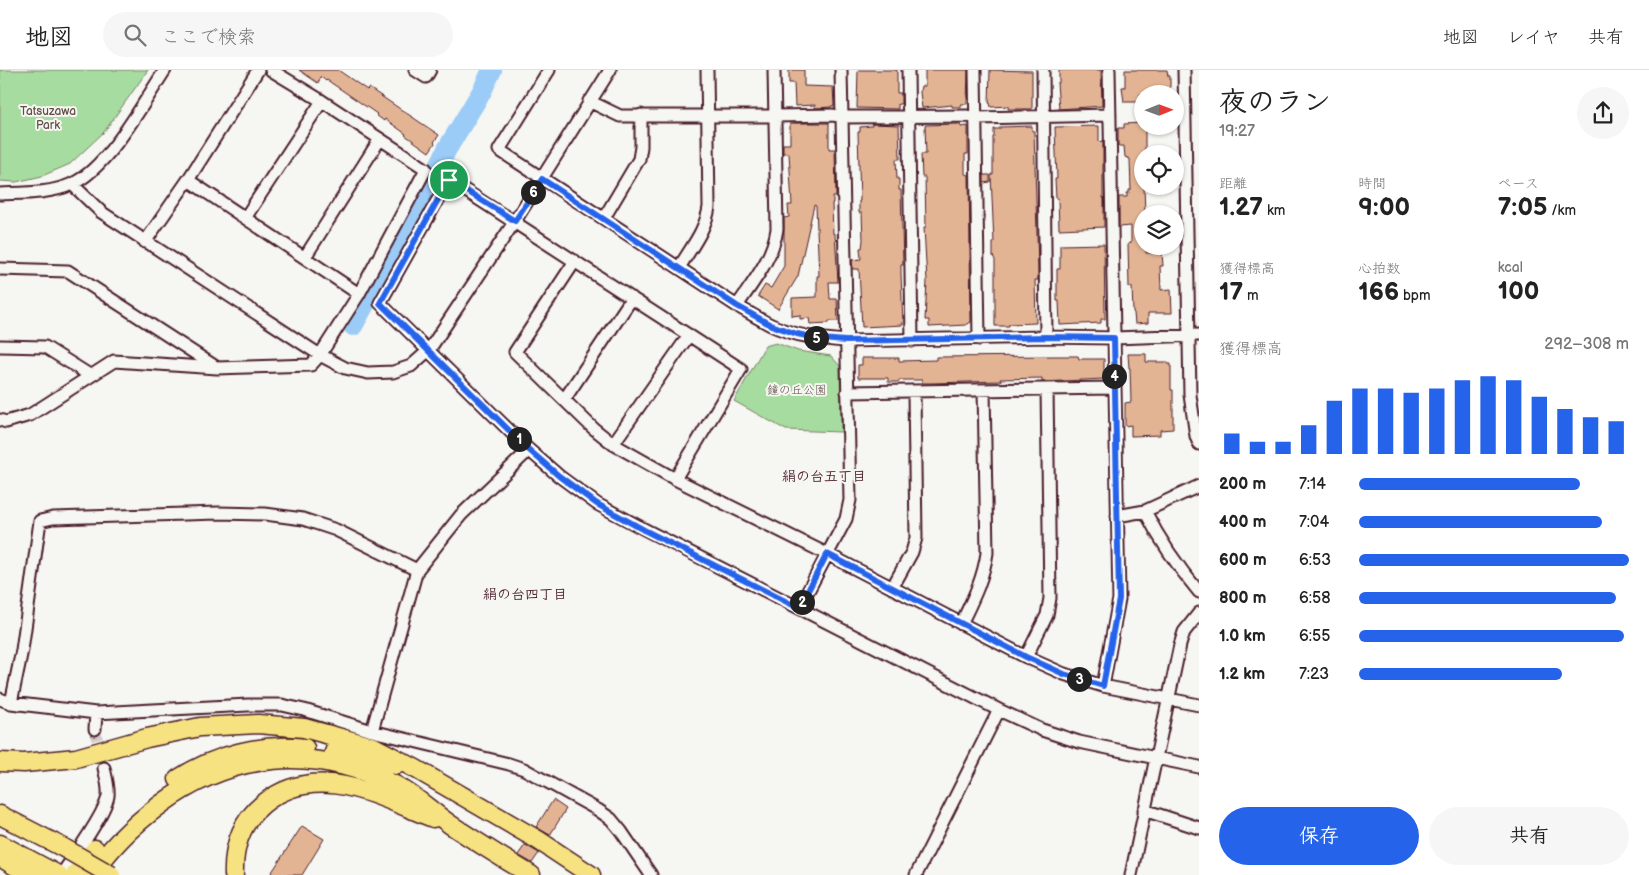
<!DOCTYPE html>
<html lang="ja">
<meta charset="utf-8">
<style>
body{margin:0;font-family:"Balsamiq Sans","Klee One",sans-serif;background:#f6f6f6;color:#222;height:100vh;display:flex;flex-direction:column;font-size:19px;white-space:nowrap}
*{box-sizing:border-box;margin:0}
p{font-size:16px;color:#767676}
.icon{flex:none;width:28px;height:28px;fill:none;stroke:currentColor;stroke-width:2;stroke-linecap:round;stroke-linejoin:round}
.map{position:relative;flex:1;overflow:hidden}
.sheet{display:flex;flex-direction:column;background:#fff;width:450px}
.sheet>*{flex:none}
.needle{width:32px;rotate:89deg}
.controls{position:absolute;left:1134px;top:15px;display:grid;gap:10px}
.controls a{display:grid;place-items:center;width:50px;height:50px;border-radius:50%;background:#fff;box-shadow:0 1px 4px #0004;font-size:25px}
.pin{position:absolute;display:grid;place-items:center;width:42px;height:42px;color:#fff;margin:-21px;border:2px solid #fff;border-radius:50%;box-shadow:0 1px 5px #0007}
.km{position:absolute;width:25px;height:25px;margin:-12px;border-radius:50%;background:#222;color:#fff;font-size:14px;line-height:25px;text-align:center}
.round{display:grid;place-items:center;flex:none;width:52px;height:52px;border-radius:26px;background:#f6f6f6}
.overview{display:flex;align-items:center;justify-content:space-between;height:85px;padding:0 20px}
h1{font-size:28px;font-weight:700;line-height:38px}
.figures{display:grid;grid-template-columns:repeat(3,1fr);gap:8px;height:85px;padding:5px 20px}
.figures div{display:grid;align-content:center}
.figures b{font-size:25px;font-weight:700}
.figures small{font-size:14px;font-weight:400}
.figures p{font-size:14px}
.chart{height:140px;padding:10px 20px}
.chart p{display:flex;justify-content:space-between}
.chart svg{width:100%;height:90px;margin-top:5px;stroke:#2563eb;stroke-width:6}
.action{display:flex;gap:10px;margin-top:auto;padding:10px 20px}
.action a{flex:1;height:58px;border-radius:30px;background:#2563eb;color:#fff;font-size:20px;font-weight:700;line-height:58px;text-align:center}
.action a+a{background:#f6f6f6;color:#222}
ul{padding:0 20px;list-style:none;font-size:16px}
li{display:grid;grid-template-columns:80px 60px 1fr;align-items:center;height:38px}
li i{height:12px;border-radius:6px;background:#2563eb}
header{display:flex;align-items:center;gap:30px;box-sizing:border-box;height:70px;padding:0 25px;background:#fff;border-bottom:1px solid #e0e0e0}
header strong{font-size:24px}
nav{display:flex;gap:28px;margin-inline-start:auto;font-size:18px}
.search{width:350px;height:45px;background:#f6f6f6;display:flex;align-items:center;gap:12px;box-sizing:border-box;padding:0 18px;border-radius:28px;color:#767676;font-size:19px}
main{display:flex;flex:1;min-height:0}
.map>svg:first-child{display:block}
</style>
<header>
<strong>地図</strong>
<div class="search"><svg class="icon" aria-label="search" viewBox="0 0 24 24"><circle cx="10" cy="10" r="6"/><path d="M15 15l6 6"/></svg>ここで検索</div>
<nav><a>地図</a><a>レイヤ</a><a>共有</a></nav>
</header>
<main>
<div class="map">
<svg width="1199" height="805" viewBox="0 0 1199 805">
<rect width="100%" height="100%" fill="#f6f6f2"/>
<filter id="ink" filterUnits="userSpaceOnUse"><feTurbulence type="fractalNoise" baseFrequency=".02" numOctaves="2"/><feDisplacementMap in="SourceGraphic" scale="10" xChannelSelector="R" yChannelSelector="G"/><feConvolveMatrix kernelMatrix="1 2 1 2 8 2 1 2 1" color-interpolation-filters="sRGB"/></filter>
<g filter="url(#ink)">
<!-- green -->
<path fill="#a6dc9f" stroke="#787e65" d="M0 0H148L104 62 70 94 42 106 16 112 0 111Z
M776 273 798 281 831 286 840 296 841 362 786 360 734 331 765 276Z"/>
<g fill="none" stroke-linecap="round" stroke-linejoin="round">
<!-- river -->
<path stroke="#9bccf7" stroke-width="20" d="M353 256 379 209 407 162 447 79 482 21 492 0"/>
</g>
<!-- building -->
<path fill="#e3b494" stroke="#4a1f2b" d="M299 0H338L367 20 369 18 439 65 434 72 435 73 429 82 405 65 406 64 385 49 384 51 376 45 377 44 327 10 326 11 321 7 318 13Z
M789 0H804V16L833 17 834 36H831V37L815 38V35L795 36 794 13H789Z
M858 0H897V23H901V34H898V39L857 38Z
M925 0H968L967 34H961V37H952V35L922 38 920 22 921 16H925Z
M990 0 1032 1V39H1008V36L991 37 990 33H989Z
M1059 0H1101L1102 36 1059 39 1057 13H1059Z
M1125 0H1167L1168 6H1170V24H1140V32H1124L1122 17H1125Z
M790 53H829V79H835L836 127H833V133H832L833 164H835L838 212H829L830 229H837L838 251H829V253L810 254 809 248 800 249V245L792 246V228L817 227V206H819L816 136 814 135 798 206 778 239 758 226 765 215 771 218 784 196V148L789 147 788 135H792L789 83H783V74H790Z
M1142 53V56H1145V84H1142V116H1144L1145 144H1142V176H1146V183L1162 182 1163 196H1160L1161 220 1171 219 1172 243H1148V253L1135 254 1134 243 1133 242 1132 217H1129L1128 174 1131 173V156L1119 157V127H1127V123H1129V120H1131L1130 89 1125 87 1124 76H1118V58H1124V54Z
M872 54 899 55 900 89H896L897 109H899V120H901L903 195H901V204L903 255 862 257 859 199H853L852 190 861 189 860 178H862L863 170 862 143H859V131H860L858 62H860V57L872 56Z
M960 54 961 57 968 56V84H965V104L969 105 971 252 966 255 929 257V250H925L927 211 924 157H926L925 107H922L921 84H926L925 55Z
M1032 56V61H1034L1038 199V210H1035L1036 253 1009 254V256H995V190L993 186V173H994L991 105H993V67H994V59H1000V57Z
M1099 56V72L1103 71V128H1104V157L1059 159 1058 128H1056L1055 109H1057L1055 57Z
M984 105H990V112L984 113Z
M1104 174 1105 249H1101V253L1060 255 1059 231H1057V199H1060V175Z
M1128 284H1146V292H1168V294H1171V320H1173V359L1160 360V365L1131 366V355L1125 356V333L1131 332 1130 298H1129Z
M1056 286H1078L1079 289H1104V309L1042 312V308L1000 309 1001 311 932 313H922V310H899V312H888V308H858V295H862V288H899V291L936 290V287Z
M553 730 566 739 550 765 536 757Z
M302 756 324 769 302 805H270Z
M525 775 539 783 532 793 518 785Z"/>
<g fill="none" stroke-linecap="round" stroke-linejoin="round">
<!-- minor-tunnel -->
<path stroke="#d4cbca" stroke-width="11" stroke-dasharray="11 5.5" stroke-linecap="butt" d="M95 659 104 698"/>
<!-- minor casing -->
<g stroke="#4a1f2b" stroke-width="15">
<path id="minor" d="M415 0 426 7 430 0
M549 0 499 80 737 236C748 242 759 249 771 255 794 266 820 269 846 271L1046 267 1114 268 1199 265
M908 0 912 271
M975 0 979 269
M1043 0 1046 267
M1184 0 1190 325 1196 366 1199 374
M589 31 620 46H775L833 45 842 47 967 46 976 48 1110 45
M188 110 359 224
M72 114 101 142 320 285 345 298 368 303 393 302 411 296 429 280 515 151 610 0
M0 124C23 123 50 124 72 114 107 99 144 32 165 0
M245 148 322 31
M604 148 639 89 641 77V45
M145 172 188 110 258 0
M305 187 380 69
M575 191 515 282 593 358 613 374 675 409 827 484 1026 587 1064 604 1103 616 1199 635
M679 198C690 179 706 160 709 137L707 0
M0 199 68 201 216 297
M737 236C753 212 773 188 777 159L774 0
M0 276 45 277 91 306
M847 322 1114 318
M564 330 632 228
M0 350 6 352 30 345 114 291 217 298 311 295 320 285 359 224 426 99 322 31 271 0
M613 374 689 265
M675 409 741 299 449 110 380 233 529 380 559 406 597 434 644 459 999 640 1042 660 1079 672 1199 697
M1145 441C1160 471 1178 497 1199 522
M1117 446 1145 441 1199 416
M892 518 912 482 916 468 914 322
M799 538 846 449 850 430 841 0
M961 554C973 529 983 510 987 483L984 320
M1026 587 1047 545 1050 528 1047 319
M1103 616 1119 529 1109 0
M0 629 11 633 96 643 248 635H282L304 640 372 661 509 694 524 699 598 740 611 749 621 761 651 805
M11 633 22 580 40 451 53 448 218 443 265 444 303 449 336 460 417 500
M95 659 96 643
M372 661 417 500 461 445 529 380
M1144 740 1199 758
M61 805C73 788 105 744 108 726 109 717 106 707 104 698
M916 805 999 640
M1131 805 1180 575 1184 562 1199 543"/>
</g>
<!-- highway casing -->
<g stroke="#4a1f2b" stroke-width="21">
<path id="highway" d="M334 682 396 695
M0 692 24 693 76 688 147 668 200 657 258 654 304 658 374 677 416 699 538 770 591 805
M178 709C215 685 261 673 305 678
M0 745 64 778
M0 774 58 805
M0 787 30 805
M75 805 95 779
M92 805C110 777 133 755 160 735 233 681 314 675 395 715 416 726 432 742 451 755 477 772 504 789 531 805
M234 805C233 777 241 752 263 734 317 690 379 727 433 748"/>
</g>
<!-- minor -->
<use href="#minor" stroke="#f6f6f2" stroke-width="11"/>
<!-- highway -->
<use href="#highway" stroke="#f7e281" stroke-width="18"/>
<!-- highway-bridge casing -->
<g stroke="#4a1f2b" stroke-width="21" stroke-linecap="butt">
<path id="highway-bridge" d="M64 778 111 805"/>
</g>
<!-- highway-bridge -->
<use href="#highway-bridge" stroke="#f7e281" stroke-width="18"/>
</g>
</g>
<g fill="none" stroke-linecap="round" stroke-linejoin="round" filter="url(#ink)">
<!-- route casing -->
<g stroke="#fff" stroke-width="10">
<path id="route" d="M542 109 737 236 771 255 797 264 821 269 846 271 1046 267 1114 268 1119 529 1103 616 1064 604 1026 587 827 484 799 538 644 460 597 434 559 406 529 380 380 233 449 110 515 151Z"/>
</g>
<!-- route -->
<use href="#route" stroke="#2563eb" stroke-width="6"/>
</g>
<g text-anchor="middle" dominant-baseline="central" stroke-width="4" stroke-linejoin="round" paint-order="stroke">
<!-- park labels -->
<g font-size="12" fill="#614e48" stroke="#f6f6f2">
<text x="48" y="41">Tatsuzawa<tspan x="48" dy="14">Park</tspan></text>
<text x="797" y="320">鐘の丘公園</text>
</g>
<!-- neighbourhood labels -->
<g font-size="14" font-weight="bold" fill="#4a1f2b" stroke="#f6f6f2">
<text x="824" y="406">絹の台五丁目</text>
<text x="525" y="524">絹の台四丁目</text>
</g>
</g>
</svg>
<div class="controls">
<a><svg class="needle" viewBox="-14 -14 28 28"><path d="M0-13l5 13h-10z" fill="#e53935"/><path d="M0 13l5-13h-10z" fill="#767676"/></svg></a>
<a><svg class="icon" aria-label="locate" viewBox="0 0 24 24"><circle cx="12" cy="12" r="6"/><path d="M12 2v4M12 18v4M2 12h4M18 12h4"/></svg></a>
<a><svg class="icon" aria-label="layers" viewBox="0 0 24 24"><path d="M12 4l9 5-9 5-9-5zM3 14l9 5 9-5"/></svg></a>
</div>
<div class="pin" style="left:449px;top:110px;background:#1e9e55"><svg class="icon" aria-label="arrive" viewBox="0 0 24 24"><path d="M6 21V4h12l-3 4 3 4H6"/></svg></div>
<b class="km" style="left:519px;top:369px">1</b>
<b class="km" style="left:802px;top:532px">2</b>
<b class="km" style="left:1079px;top:609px">3</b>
<b class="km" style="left:1114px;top:306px">4</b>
<b class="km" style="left:816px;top:268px">5</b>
<b class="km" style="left:533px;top:122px">6</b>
</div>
<section class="sheet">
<div class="overview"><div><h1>夜のラン</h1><p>19:27</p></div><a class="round"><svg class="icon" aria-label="share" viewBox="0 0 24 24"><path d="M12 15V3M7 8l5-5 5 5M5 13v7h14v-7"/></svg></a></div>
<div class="figures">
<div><p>距離</p><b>1.27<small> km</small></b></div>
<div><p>時間</p><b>9:00</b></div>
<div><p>ペース</p><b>7:05<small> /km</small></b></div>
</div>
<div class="figures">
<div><p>獲得標高</p><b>17<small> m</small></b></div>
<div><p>心拍数</p><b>166<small> bpm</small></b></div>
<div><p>kcal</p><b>100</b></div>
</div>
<div class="chart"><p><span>獲得標高</span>292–308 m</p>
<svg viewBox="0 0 160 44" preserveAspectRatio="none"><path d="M5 44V34M15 44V38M25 44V38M35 44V30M45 44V18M55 44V12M65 44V12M75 44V14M85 44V12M95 44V8M105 44V6M115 44V8M125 44V16M135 44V22M145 44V26M155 44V28"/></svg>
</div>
<ul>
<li><b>200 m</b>7:14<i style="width:82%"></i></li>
<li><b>400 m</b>7:04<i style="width:90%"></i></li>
<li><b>600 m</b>6:53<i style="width:100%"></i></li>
<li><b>800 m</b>6:58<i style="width:95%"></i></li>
<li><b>1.0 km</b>6:55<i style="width:98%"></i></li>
<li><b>1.2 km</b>7:23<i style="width:75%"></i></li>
</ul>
<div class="action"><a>保存</a><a>共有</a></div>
</section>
</main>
